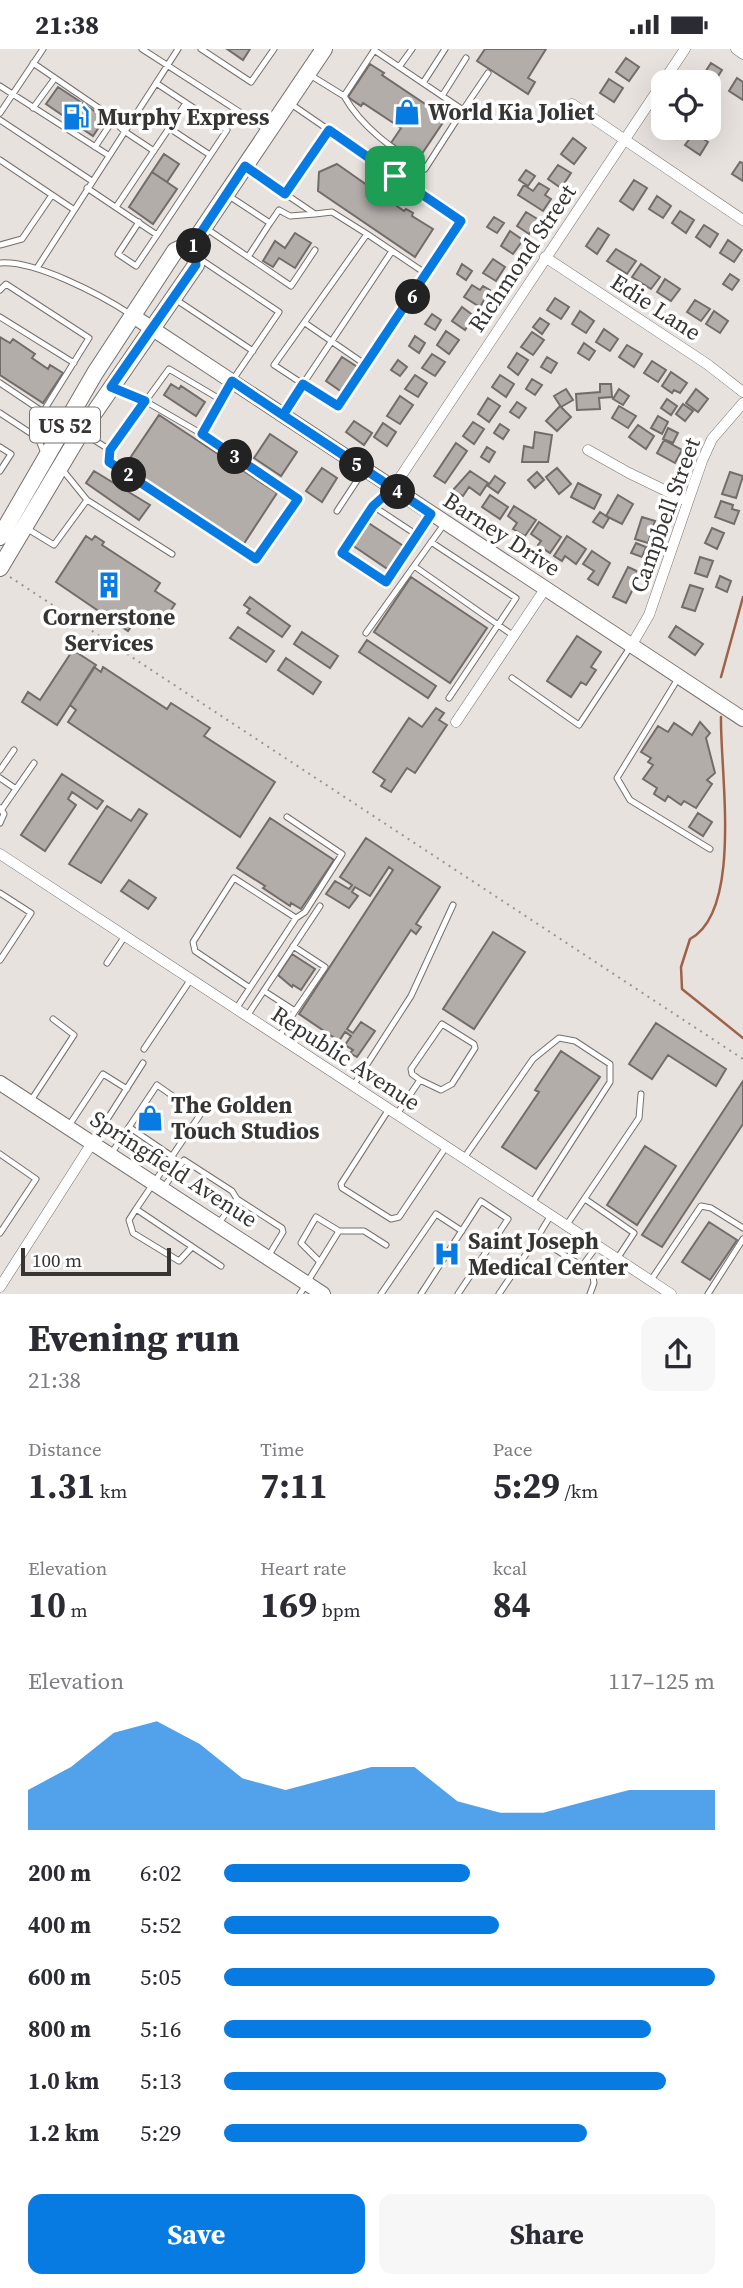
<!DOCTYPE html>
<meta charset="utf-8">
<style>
body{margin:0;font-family:"Source Serif 4",serif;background:#f7f7f7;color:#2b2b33;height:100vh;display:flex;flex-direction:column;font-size:26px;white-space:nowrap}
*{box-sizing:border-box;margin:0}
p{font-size:23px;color:#7c7c81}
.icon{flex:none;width:38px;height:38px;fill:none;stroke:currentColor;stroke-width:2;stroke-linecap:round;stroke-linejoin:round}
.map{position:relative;height:1245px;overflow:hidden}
.details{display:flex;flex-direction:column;background:#fff;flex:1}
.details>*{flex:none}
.buttons{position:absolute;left:651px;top:21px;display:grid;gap:14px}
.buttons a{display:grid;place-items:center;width:70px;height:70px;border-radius:14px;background:#fff;box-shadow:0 7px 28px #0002;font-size:35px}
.scale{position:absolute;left:21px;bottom:18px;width:150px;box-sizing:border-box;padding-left:7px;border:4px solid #373534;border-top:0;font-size:19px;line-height:24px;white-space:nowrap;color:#373534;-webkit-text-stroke:5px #fff;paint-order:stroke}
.pin{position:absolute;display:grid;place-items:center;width:60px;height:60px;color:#fff;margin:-30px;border-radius:14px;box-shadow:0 4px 10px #0006}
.km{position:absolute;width:35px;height:35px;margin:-18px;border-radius:50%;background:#222;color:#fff;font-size:19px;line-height:35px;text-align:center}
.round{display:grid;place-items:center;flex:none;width:74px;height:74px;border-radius:14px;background:#f7f7f7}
.headline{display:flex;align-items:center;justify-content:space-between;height:119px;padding:0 28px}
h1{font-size:38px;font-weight:700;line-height:52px}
.stats{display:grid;grid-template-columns:repeat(3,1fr);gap:10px;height:119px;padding:7px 28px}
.stats div{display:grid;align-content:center}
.stats b{font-size:35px;font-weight:700}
.stats small{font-size:19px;font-weight:400}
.stats p{font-size:19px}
.chart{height:196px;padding:14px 28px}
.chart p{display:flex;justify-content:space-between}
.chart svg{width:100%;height:126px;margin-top:7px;fill:#087be2;opacity:.7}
.primary-button{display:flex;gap:14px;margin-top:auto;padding:14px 28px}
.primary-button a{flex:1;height:80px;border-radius:14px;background:#087be2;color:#fff;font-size:28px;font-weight:700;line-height:80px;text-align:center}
.primary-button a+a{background:#f7f7f7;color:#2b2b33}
ul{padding:0 28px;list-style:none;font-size:23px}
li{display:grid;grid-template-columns:112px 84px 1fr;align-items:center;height:52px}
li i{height:18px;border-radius:9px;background:#087be2}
.status{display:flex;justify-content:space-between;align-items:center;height:49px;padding:0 35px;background:#fff;direction:ltr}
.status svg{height:19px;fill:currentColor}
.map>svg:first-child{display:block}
</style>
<div class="status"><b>21:38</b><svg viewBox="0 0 49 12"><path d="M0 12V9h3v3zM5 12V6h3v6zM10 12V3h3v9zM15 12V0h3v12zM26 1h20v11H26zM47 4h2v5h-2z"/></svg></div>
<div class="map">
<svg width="743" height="1245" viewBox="0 0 743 1245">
<rect width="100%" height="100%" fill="#e8e2df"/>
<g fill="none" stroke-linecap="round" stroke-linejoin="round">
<!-- stream -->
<path stroke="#9f6248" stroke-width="2.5" d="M721 628 743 548
M721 668C720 723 743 862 690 890L681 918 682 940 743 989"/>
</g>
<!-- building -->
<path fill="#b3adaa" stroke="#726c6a" stroke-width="2" d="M227 0H250L243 11Z
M485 0H546L528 29 535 33 528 45 477 12Z
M626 9 639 18 629 32 616 23Z
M711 14 722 21 713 35 702 28Z
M370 15 384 24 382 26 446 69 417 112 391 94 401 79 363 54 361 57 348 48Z
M737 29 743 33V51L729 42Z
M609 30 623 39 614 53 600 44Z
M58 38 105 69 93 87 46 55Z
M668 79H684L677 90 666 82Z
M694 84 708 93 700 106 685 96Z
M573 89 586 99 574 115 561 105Z
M164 105 179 115 167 133 152 123Z
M740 113 743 114V132L732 125Z
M337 115 404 162 406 160 413 164 412 167 433 180 415 208 318 142 319 123Z
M558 116 571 124 561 139 548 130Z
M526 121 535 127 528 137 519 131Z
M152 123 177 140 153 175 129 158Z
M634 131 647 139 633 161 620 152Z
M539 134 549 140 545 146 551 150 543 162 518 146 524 136 533 142Z
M657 147 671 157 663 169 649 160Z
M680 162 694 171 686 184 672 174Z
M526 163 539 171 529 185 517 177Z
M494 168 504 174 497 184 487 178Z
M704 176 718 185 710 198 696 188Z
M598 179 609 186 597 205 586 197Z
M510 182 523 191 513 205 501 197Z
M295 184 311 194 295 219 279 209 273 218 263 212 275 192 285 199Z
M728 191 742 201 734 213 720 204Z
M616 200 636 212 627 225 607 212Z
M493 210 505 218 496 232 483 224Z
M462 215 472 222 466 231 457 225Z
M641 215 660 228 651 240 632 228Z
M730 225 739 231 732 241 723 235Z
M665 230 680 240 671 252 657 243Z
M472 236 480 241 483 237 490 241 480 258 464 248Z
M555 249 569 258 561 270 547 261Z
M695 251 710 260 701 272 687 263Z
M462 258 474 267 465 281 452 272Z
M580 262 594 272 586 284 572 275Z
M714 262 728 272 720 284 706 275Z
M432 265 441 271 435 281 425 275Z
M540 269 549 275 542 285 533 278Z
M604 280 618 290 610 302 596 293Z
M446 282 459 291 449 305 437 296Z
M532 283 544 291 533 306 521 298Z
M415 287 425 294 419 304 409 297Z
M0 288 10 294 13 290 35 305 32 309 48 320 50 316 63 324 43 354 0 326Z
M584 294 595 302 589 311 578 304Z
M627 296 642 305 634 318 619 308Z
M517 304 528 311 518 326 508 318Z
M432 305 445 313 435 327 422 319Z
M342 308 359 319 342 343 326 332Z
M547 308 557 314 551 324 541 318Z
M398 311 407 318 400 327 391 321Z
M652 312 666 321 658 333 644 324Z
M671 323 687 334 680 344 674 341 672 344 662 337Z
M415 326 427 334 418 348 405 340Z
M500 326 514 335 506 348 492 338Z
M532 330 542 336 535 346 526 340Z
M171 335 179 340 181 337 205 353 196 367 164 346Z
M600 335H611L612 348 599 349 600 360 577 361 576 345 600 343Z
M566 340 573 351 561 358 554 347Z
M619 340 629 347 623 356 613 350Z
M696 340 708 350 698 363 686 354Z
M400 347 413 356 400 375 387 367Z
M488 349 500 357 489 373 478 365Z
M667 350 677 357 671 366 661 359Z
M517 353 526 359 519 369 510 363Z
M683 355 693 362 685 372 676 365Z
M560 357 571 368 557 382 546 372Z
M619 357 636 367 628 379 612 369Z
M159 366 277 444 243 496 124 418Z
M658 367 668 373 662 385 651 379Z
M354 372 372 384 364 396 346 383Z
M473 373 484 380 474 395 463 387Z
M383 374 396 383 387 397 374 388Z
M500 375 509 381 503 390 494 384Z
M638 376 654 387 646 400 629 388Z
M668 379 678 384 673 394 663 390Z
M535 383 552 386 548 413H522L524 397 533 399Z
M270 385 297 403 281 427 254 409Z
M664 391 682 401 675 414 657 404Z
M456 394 467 402 445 434 434 427Z
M487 398 495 403 489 413 481 408Z
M322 419 337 429 322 453 306 442Z
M557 419 571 435 559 445 546 428Z
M94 422 150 456 139 471 86 434Z
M470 422 488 434 480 446 469 438 463 447 453 441Z
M537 423 544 431 535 439 528 431Z
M730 423 743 427 736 449 722 445Z
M495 427 505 434 498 444 488 437Z
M578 434 601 446 594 460 571 448Z
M490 446 508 458 500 470 482 458Z
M618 446 633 455 622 475 606 467Z
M721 452 733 456 732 460 739 462 734 475 715 468Z
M514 457 536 471 525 487 513 480 517 474 508 467Z
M600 463 609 469 603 479 593 473Z
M642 468 655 472 648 494 635 490Z
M367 473 405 498 389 521 352 496Z
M539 473 561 488 550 504 538 496 541 492 531 485Z
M712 479 724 484 717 500 705 494Z
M86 487 92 491 95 487 104 493 102 496 160 534 155 542 175 555 159 579 139 566 128 582 56 533Z
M567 487 586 500 576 515 565 507 562 512 554 507Z
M636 494 646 498 642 508 631 504Z
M592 502 610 514 598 536 588 530 594 522 583 515Z
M700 508 713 512 707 528 695 524Z
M628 518 641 524 626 554 613 548Z
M720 527 731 532 727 543 716 538Z
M411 528 487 579 450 634 374 583Z
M690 536 703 540 695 562 682 558Z
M250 548 290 577 282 588 247 564 250 560 244 556Z
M676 577 703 595 695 606 669 588Z
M238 578 274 602 266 613 230 589Z
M302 583 338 607 330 619 294 595Z
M577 587 601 603 591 618 596 621 586 636 581 633 571 648 547 632Z
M367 591 436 637 428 649 359 603Z
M73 601 96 616 57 676 22 653 28 643 40 651Z
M286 609 321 633 313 645 278 621Z
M94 618 101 623 103 618 167 660 171 654 210 679 204 687 275 733 240 788 68 673 76 661 70 656Z
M436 659 444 664 439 671 447 676 415 724 407 719 391 743 381 737 385 731 373 723 409 669 422 678Z
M700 673 710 684 706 689 715 724 707 731 712 735 696 759 684 752 681 756 668 747 665 752 654 745 657 739 643 730 653 716 648 713 651 709 641 703 658 677 668 683 674 674 692 686Z
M62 725 103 752 97 760 72 743 68 750 76 756 45 802 21 786Z
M107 757 131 772 139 760 147 765 101 834 69 815Z
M698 764 712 773 703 787 689 778Z
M270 769 334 811 301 860 291 854 290 857 263 839 265 837 237 819Z
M366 789 440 838 416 875 421 878 416 885 411 881 347 980 353 984 361 973 375 982 357 1008 350 1004 353 1001 345 996 351 987 345 983 339 992 299 965 393 821 389 818 370 847 355 838 352 843 358 847 349 859 326 845 335 832 349 840 352 836 340 828Z
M129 831 156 849 148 860 121 842Z
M493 883 525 903 474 980 443 960Z
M292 905 315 920 301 941 293 936 292 938 278 926Z
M656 974 726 1020 716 1037 668 1006 652 1030 629 1015Z
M561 1002 600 1028 536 1120 502 1098 539 1043 535 1041Z
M743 1032V1075L662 1198 642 1186Z
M645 1097 676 1117 637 1176 607 1156Z
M709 1173 737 1191 710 1231 682 1213Z"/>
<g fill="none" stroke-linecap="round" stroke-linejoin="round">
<!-- lane casing -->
<g stroke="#76706e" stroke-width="7">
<path id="lane" d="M142 0 266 80
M201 0 251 33 274 0
M33 14 106 64 124 82 154 102
M399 18 412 0
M310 26 344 47 375 0
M423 34 445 0
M0 37 108 106
M344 47C362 79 394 101 425 120L463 61 374 1
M442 47 466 9
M291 55 461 172 428 226
M33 59 55 29
M463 61 488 24
M0 64 43 0
M0 71 92 132
M169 79 210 106
M95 98 113 71
M0 111 73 160
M247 119 315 165 332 163 367 185 274 316 303 335 283 366
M87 139 157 186 227 81 156 34
M285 145 329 81
M229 147 270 174 248 208
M116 158 186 54
M139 173 118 205 136 217 157 186
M270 174 279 161 290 167 315 165
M207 180 291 237 315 201
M0 196 22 190 52 146
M0 214C35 211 101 246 130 265
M37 219 178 0
M0 241 6 235 89 289 43 363 0 334
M175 250 253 302
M0 268 74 314
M305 274 366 316 428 226 367 185
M366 316 338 357 303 335 392 202
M114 339 145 352 202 385 232 332 279 263 200 210
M0 364 38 389
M83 384 110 401 169 320 223 352
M0 398 11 405 0 422
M110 401 109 413 256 510 297 450 202 385
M44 404 38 389 54 386
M393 439 373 457 417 486 431 465
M87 451 172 505
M373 457 342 504 386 533 417 486
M337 462 364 421
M445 474 414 517 514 587
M26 479 54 496 87 451 61 419
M431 493 516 549 449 649
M366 584 414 517
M679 628 617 729 630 751 710 800
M512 629 579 676 631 597
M0 721 14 701
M0 729 16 740
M0 759 4 765 0 774
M2 760 34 714
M0 844 31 864 0 911
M107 914 125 887
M250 939 195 902 193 893 234 829 296 869
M264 942 295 962 325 918 293 897
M236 960 296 869 305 863 342 805 287 768
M247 967 320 857
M279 988 295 962
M144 1000 191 930
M353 1037 411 947 453 856
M30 1053 74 986 53 970
M389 1060 341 1135 342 1139 391 1170 399 1168 446 1098
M397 1065 420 1031 441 1041 452 1035 475 999 474 995 442 975 411 1020 412 1025 420 1031
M68 1078 103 1025 127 1040
M129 1078 173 1108
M92 1094 143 1014
M0 1105 36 1130 0 1184
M111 1105 157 1036 200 1066 136 1160 221 1217
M464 1109 533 1010 559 989 575 992 610 1015V1033L532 1154
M163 1139 184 1111 232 1142 237 1150
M585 1150 634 1184 617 1210
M136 1160 129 1171 133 1184 179 1212 192 1198
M218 1175 237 1150 282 1179 283 1183 269 1206
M566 1177 639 1069 641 1045
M339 1182H364L386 1196
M537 1189 551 1166
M582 1217 597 1197
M651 1231 701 1157 711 1159 743 1179
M300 1245 339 1182 316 1168 301 1194 320 1213
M381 1245 436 1165 462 1182
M421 1245 481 1152 508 1170 458 1245
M499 1245 537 1189 582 1217 593 1228 594 1234 590 1245
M708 1245 743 1190"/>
</g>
<!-- street casing -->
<g stroke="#76706e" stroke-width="11">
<path id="street" d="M736 0 743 5
M572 55 743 171
M545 208 707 315 743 343
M588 401 629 424 687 452
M393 439 685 0
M631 597 649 566 702 412 712 390 743 354
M456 673 545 540
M0 805 671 1245
M0 1238 92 1094"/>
</g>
<!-- secondary casing -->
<g stroke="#76706e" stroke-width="16">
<path id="secondary" d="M133 267 743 670
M0 1034 323 1245"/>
</g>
<!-- primary casing -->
<g stroke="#76706e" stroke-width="18">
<path id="primary" d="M0 488 95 324 175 202 194 193 324 0
M0 519 81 383 196 216 194 193"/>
</g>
<!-- path -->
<path stroke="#999492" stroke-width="2" stroke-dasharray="2 5" stroke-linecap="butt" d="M10 528 743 1010"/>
<!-- lane -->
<use href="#lane" stroke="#fff" stroke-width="5"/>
<!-- street -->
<use href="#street" stroke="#fff" stroke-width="10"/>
<!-- secondary -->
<use href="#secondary" stroke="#fff" stroke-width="14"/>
<!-- primary -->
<use href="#primary" stroke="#fff" stroke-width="16"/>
</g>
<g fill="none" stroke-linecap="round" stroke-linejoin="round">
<!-- route casing -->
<g stroke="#fff" stroke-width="14">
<path id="route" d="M395 127 329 81 285 145 245 117 194 194 196 216 111 338 145 352 110 401 109 413 256 510 298 450 202 385 232 332C298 377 365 420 431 465L386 533 342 504 373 457 393 439 283 366 303 335 338 357 461 172 395 127"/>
</g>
<!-- route -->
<use href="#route" stroke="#087be2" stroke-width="9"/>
</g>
<!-- icons -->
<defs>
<g id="shop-bare" transform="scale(2.1)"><path d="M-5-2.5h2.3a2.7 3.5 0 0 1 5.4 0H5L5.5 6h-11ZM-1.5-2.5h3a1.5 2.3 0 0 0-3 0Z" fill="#087be2" stroke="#fff" stroke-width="2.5" paint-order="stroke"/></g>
<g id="fuel-bare" transform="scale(2.1)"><path d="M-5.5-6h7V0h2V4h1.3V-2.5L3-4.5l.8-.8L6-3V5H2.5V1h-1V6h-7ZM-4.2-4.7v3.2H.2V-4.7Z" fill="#087be2" stroke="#fff" stroke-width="2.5" paint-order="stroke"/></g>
<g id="building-bare" transform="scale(2.1)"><path d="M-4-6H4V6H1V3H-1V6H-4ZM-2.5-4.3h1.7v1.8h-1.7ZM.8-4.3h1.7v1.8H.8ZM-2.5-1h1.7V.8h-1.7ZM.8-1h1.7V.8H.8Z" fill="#087be2" stroke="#fff" stroke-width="2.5" paint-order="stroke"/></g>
<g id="hospital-bare" transform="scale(2.1)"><path d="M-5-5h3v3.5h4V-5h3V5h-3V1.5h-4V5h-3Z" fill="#087be2" stroke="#fff" stroke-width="2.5" paint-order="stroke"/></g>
</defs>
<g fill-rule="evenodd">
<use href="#shop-bare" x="407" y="63"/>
<use href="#fuel-bare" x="76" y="68"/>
<use href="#building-bare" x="109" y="536"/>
<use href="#shop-bare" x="150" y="1069"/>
<use href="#hospital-bare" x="447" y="1205"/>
</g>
<g text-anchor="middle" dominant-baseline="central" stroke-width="7" stroke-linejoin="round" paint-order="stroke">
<!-- shield labels -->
<rect fill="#fff" stroke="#737271" stroke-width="2" x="30" y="358.5" width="70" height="35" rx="5"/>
<g font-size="21" font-weight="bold" fill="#373534">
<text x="65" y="376">US 52</text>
</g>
<!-- poi labels -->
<g font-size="23" font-weight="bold" fill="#373534" stroke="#fff" text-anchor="start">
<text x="428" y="63">World Kia Joliet</text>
<text x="97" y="68">Murphy Express</text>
<text x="109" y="568" text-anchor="middle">Cornerstone<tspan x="109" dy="26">Services</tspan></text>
<text x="171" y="1056">The Golden<tspan x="171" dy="26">Touch Studios</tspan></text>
<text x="468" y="1192">Saint Joseph<tspan x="468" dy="26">Medical Center</tspan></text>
</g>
<!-- street labels -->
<g font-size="23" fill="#373534" stroke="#fff">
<text transform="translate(522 209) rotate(-56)">Richmond Street</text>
<text transform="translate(656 258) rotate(33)">Edie Lane</text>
<text transform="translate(665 466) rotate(-70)">Campbell Street</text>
<text transform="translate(502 485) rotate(33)">Barney Drive</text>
<text transform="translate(346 1009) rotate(33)">Republic Avenue</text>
<text transform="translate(174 1120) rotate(33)">Springfield Avenue</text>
</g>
</g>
</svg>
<div class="buttons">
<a><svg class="icon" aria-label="locate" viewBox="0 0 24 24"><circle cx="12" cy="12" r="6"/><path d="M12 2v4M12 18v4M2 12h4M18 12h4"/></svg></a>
</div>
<div class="scale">100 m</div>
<div class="pin" style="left:395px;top:127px;background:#1e9e55"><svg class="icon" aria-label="arrive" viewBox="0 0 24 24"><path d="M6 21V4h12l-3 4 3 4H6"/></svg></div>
<b class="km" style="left:194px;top:197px">1</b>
<b class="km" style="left:129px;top:426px">2</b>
<b class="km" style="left:235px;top:408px">3</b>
<b class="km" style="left:398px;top:443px">4</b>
<b class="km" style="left:357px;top:416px">5</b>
<b class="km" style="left:413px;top:248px">6</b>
</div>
<section class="details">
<div class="headline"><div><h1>Evening run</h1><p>21:38</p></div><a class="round"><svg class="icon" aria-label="share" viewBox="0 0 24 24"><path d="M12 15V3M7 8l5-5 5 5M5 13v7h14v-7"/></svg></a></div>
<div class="stats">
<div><p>Distance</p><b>1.31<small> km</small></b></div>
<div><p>Time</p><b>7:11</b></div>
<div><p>Pace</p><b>5:29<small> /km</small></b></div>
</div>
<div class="stats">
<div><p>Elevation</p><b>10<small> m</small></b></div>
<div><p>Heart rate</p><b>169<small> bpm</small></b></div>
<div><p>kcal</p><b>84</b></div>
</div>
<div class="chart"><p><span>Elevation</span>117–125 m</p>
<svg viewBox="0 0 160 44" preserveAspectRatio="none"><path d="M0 44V30L10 22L20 10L30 6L40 14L50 26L60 30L70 26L80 22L90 22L100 34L110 38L120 38L130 34L140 30L150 30L160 30V44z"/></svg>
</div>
<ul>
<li><b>200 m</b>6:02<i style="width:50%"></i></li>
<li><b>400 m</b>5:52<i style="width:56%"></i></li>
<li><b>600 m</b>5:05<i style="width:100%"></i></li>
<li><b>800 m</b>5:16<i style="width:87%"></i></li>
<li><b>1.0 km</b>5:13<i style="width:90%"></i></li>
<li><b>1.2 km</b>5:29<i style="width:74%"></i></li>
</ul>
<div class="primary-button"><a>Save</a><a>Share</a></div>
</section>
